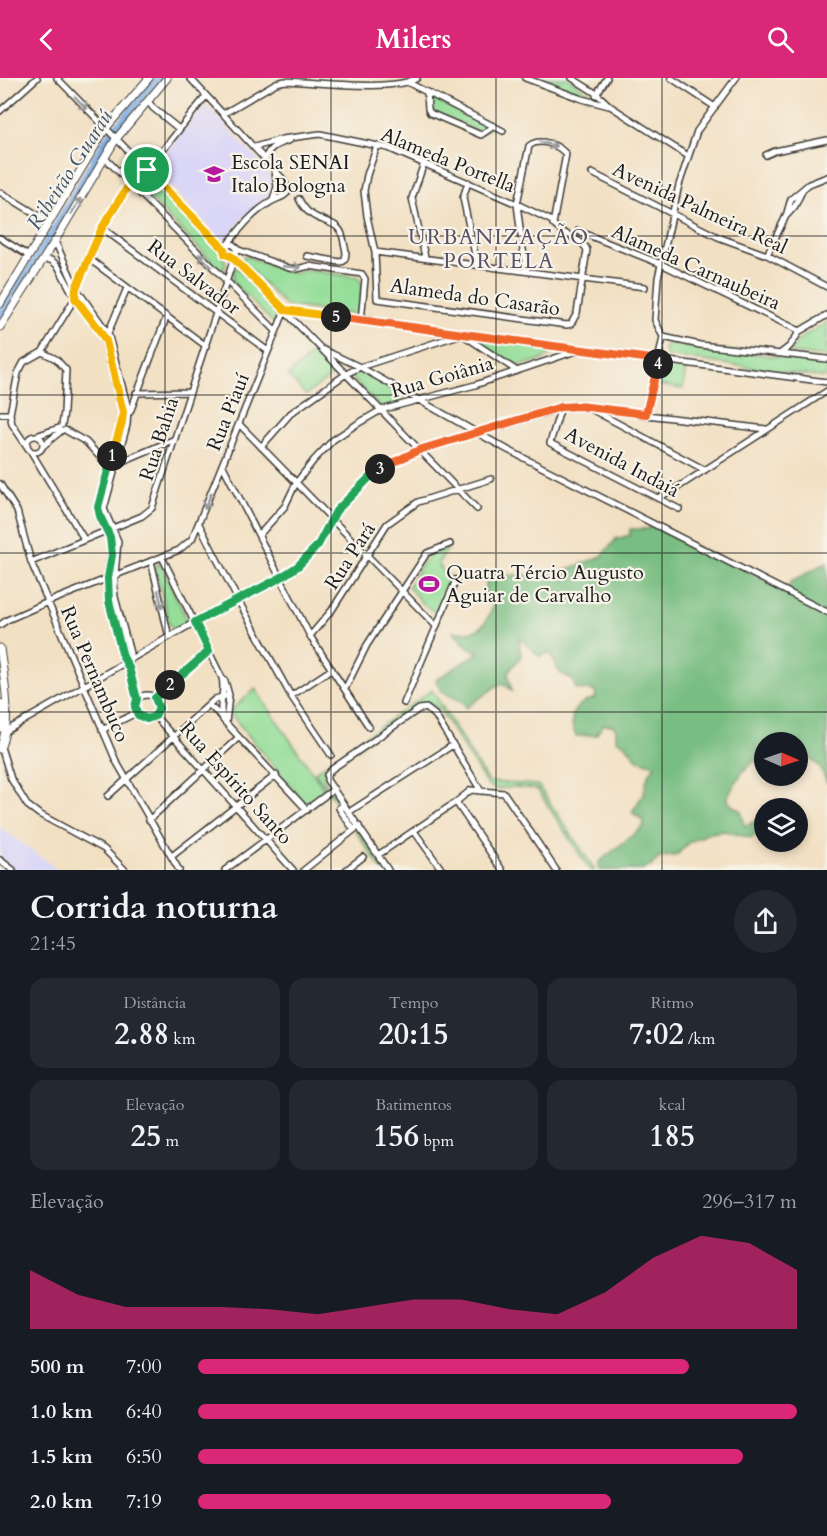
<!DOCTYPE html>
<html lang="pt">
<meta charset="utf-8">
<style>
body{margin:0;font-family:Cardo,serif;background:#242831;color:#f1f3f6;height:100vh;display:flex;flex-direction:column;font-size:22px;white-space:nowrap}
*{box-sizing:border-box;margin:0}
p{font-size:20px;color:#9ea1a6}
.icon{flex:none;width:33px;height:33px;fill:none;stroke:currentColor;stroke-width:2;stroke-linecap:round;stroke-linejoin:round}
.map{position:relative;height:792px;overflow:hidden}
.panel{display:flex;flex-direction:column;background:#171b24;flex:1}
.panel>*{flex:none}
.needle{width:39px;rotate:92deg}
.fabs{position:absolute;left:754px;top:654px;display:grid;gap:12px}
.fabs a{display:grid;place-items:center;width:54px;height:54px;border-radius:50%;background:#171b24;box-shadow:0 3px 9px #0003;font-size:30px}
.pin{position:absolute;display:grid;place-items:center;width:51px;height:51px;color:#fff;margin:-26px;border:3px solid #fff;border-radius:50%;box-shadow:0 2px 6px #0007}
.km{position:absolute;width:30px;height:30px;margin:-15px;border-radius:50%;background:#222;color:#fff;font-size:16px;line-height:30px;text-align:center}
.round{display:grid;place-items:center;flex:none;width:63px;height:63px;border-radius:32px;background:#242831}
.head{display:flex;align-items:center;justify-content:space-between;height:102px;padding:0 30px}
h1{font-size:33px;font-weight:700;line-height:45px}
.figures{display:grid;grid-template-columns:repeat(3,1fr);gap:9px;height:102px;padding:6px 30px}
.figures div{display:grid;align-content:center;border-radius:15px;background:#242831;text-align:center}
.figures b{font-size:30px;font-weight:700}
.figures small{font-size:16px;font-weight:400}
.figures p{font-size:16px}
.chart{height:168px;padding:12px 30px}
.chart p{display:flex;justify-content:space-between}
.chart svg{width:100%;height:108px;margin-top:6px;fill:#db2777;opacity:.7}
ul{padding:0 30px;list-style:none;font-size:20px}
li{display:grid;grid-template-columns:96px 72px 1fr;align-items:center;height:45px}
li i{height:15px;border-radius:8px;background:#db2777}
header{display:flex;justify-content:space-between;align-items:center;height:78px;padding:0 30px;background:#db2777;color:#fff;font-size:27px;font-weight:700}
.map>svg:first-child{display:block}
</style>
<header><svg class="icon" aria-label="back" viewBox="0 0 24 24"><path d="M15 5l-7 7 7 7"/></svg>Milers<svg class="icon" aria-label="search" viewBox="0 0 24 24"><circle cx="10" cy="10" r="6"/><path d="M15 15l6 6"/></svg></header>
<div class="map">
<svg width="827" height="792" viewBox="0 0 827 792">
<rect width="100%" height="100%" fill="#f7f3e8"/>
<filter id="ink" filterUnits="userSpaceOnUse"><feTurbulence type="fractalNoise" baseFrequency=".0167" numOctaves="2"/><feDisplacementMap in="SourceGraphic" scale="12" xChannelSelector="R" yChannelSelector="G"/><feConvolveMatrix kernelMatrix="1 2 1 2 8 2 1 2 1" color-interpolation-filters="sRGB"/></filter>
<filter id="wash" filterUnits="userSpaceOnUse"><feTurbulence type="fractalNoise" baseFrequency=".008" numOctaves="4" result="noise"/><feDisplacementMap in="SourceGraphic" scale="24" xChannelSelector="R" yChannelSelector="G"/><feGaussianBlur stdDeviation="1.35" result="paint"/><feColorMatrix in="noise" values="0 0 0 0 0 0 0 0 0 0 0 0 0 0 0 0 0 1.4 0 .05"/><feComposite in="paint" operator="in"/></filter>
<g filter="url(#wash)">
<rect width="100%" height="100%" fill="#f2e0c3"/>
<!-- built -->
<path fill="#dad6f7" d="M206 29 210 31 268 93 274 107 271 117 244 139 225 162 220 160 159 96 156 90 158 84 201 31Z
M0 749 58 792H0Z"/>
<!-- green -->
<path fill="#95de99" stroke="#587d5a" stroke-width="1.5" d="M532 0H568L592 17 589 20Z
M431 20 487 46 490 50 482 55 436 36 432 30Z
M142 93 222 176 226 185 224 191H219L135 105Z
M246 178 287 193 296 195 308 192 358 199 362 206 359 233 353 236 286 228 243 184V179Z
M236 190 239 191 279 231 274 245 272 244 233 204 234 191Z
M827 244V279L791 275C794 260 815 252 827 244Z
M482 261 550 271 553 275 542 282 518 288 479 265Z
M668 265 827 285V300L667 278 664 271Z
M317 271 337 294 306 317 288 298Z
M665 286 686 289 683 311 657 307 661 290Z
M360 293 404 318 403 324 381 330 351 299 352 295Z
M449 469 438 485 445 496 452 499 436 535 424 527 408 509C421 488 423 476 449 469Z
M158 485 161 487 188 544 174 552 169 545 155 489Z
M255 611 326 714 307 728 229 634Z
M432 612 488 704 538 707 595 792H590L537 711 515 709 496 711 487 707 439 630 430 625 423 626 327 690 324 694 325 704 386 792H382L315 694Z"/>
<!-- forest -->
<path fill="#78bd81" stroke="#4a6c4e" stroke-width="1.5" d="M651 448 786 511 791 504 827 484V705L820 689 811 681H798V664L773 663 765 664C765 679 756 681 746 690 739 698 733 710 727 719L730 726 741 733 745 748 756 743 765 749 764 753 751 760 725 753 709 755 688 765 677 777 659 780 650 789 638 792H599V784L644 748 643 743 632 734 644 715 647 700 655 687 638 682 626 667 616 662V651L612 647H603L596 657 576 658C566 637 575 625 596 620L595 613 576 611 572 601 560 595 550 575 539 578 519 560 521 578 508 595 512 613 504 606 498 607 466 630 463 624 441 614 436 602 479 574 468 570 453 554C459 554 467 554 474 553 486 549 496 528 493 515L484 518 488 498 556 496 602 478 616 461 630 457V451H647Z"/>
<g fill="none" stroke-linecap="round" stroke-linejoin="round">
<!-- river -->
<path stroke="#75a8e1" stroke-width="8" d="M0 238 58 146 106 62 158 0"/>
</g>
</g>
<g filter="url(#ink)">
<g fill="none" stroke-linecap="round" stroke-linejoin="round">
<!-- minor casing -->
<g stroke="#3c3935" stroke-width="8">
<path id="minor" d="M57 0 224 171
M190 0 282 100 289 112C285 120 276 120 269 125 251 136 240 151 227 167
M525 0 582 21 609 28
M572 0 597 16 610 28 688 78
M671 0 715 29
M409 5 503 53
M427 14 428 31 430 35 481 57 494 48
M596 17 607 0
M148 23 153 30 179 51
M0 33 37 0
M223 36 276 5 285 3C315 4 394 14 417 0
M377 68 367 97 364 113 367 138 375 174 377 221 567 247 571 246 577 235 587 172C583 161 562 157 553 146L566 76C558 67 540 59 529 68L517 126 522 166 527 193
M255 69 282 61 320 56 388 70 517 126 552 143
M766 77 775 73 827 62
M105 80 276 253
M265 81C270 67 278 67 290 62
M424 85 412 120 425 179
M147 92 206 18
M592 95 718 159 767 177 827 209
M468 104 463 120 477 186
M0 114 49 144
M299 121C302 127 305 132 311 136 326 147 341 141 344 165 346 172 347 177 344 183L340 184 307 178
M273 122 277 109 275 93
M787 137 795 128 802 113
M102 150 268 273
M578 153 661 186 800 253
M0 160 29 178
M55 163 76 210 108 255 128 330 127 347 104 431 118 463 114 509 115 519 130 575 129 590 137 621
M236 171 289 190 297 191 309 188 362 196 365 201 361 243
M375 174 645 209
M767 177 786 138 791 121 809 106 827 99
M88 180 206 268
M233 180 477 431
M43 182H51L58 188 75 220 103 257 123 335 122 344 98 429 112 467 107 500 109 523 125 585
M108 255 127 210
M463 257 517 293
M663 259 655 242 658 200 679 107 697 53 736 0
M663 259 700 267 827 281
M322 271 360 289 508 372 827 534
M42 274 56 281 66 292 64 334 62 347
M781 275 790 268 800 253 827 237
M136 315 190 314
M561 329 550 365 679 431
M591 331 705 392
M130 334 166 240
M0 336H10
M647 336 663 259
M239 346 436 548
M65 352 86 364 109 389 175 361
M27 366a8 8 0 1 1 16 0a8 8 0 1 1-16 0Z
M36 358 59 350
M43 368 61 353
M261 369 291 335 346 296 360 289 459 257
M28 370 12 346 10 336 18 295 24 284 42 274 75 220 76 210 102 150 141 87
M30 372 84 461
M223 388 310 558 369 649
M0 406 17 433 31 484 116 683 179 792
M658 420 680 408 827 313
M199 446 238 522 291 618 331 677
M260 456 285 428 296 405 314 382 333 362 357 346 381 332 475 307 579 272
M162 479 222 600C226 614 217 628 223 642L307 732
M151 483 169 559
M31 484 142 438 152 430 236 174V169L232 166 225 168 224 173 226 177 231 178 235 176
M0 547 7 542 48 524 179 472 192 461 285 232 827 304
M310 558 332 532 387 446 418 424 491 401
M225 603 229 617 226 645
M345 611 367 567 427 475 450 466
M135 629a12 12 0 1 1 24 0a12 12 0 1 1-24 0Z
M291 618 332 591
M155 620 209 573
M404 625 456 502
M212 630 221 638
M155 638 293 792
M102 652 136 635
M6 653 195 544 280 500 298 488 318 467 336 433 375 394 419 372 570 328 766 351
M1 669 11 701 27 727 39 736 104 771 125 792
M108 718 215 621 229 617
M456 724 502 792
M344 727 339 730 340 732 354 752
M349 734 453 667
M149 742 239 659
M414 753 442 792
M378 777 456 724 471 712 504 715 556 792
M172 778 276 697
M0 782 13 792
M225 792 334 711
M304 792 359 748
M346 792 363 779
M388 792 327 702V697L332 691 419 631 426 630 435 637 481 713"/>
</g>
<!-- major casing -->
<g stroke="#3c3935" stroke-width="9">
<path id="major" d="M0 226 106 50 149 0
M0 249 55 163 116 61 167 0
M0 570C4 603 13 639 0 671
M0 625V650"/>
</g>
<!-- minor -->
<use href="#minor" stroke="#fff" stroke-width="5"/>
<!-- major -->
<use href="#major" stroke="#fff" stroke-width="7"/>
</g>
<!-- one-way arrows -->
<defs><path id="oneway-shaft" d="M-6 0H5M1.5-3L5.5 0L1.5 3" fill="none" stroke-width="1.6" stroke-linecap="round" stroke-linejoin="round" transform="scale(1.5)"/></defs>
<g stroke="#999">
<use href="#oneway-shaft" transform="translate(81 25) rotate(46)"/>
<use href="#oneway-shaft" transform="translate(548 66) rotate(15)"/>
<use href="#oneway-shaft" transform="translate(76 128) rotate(-59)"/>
<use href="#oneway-shaft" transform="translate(205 182) rotate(-134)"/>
<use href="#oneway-shaft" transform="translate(292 189) rotate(5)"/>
<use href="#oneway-shaft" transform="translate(208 423) rotate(113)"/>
<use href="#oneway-shaft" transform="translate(160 521) rotate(77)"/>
</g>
</g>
<g fill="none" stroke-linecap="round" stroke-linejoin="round" filter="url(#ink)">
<!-- split-1 casing -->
<g stroke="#fff" stroke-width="12">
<path id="split-1" d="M112 378 122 344 123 334 106 263 98 250 75 220 76 210 102 150 141 87 147 92"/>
</g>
<!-- split-2 casing -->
<g stroke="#fff" stroke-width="12">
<path id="split-2" d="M112 378 98 429 100 438 110 459 112 477 108 500 109 523 123 579 129 590 137 621 135 629 138 637 147 641 155 638 159 630 155 620 170 607"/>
</g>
<!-- split-3 casing -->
<g stroke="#fff" stroke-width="12">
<path id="split-3" d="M170 607 209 573 195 544 280 500 298 488 318 467 336 433 375 394 380 391"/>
</g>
<!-- split-4 casing -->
<g stroke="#fff" stroke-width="12">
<path id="split-4" d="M380 391 419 372 561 329 579 328 646 336 658 286"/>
</g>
<!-- split-5 casing -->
<g stroke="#fff" stroke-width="12">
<path id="split-5" d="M336 239 659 282 658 286"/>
</g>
<!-- split-6 casing -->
<g stroke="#fff" stroke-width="12">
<path id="split-6" d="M147 92 224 171 225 176 231 178 285 232 336 239"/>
</g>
<!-- split-1 -->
<use href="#split-1" stroke="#f5b400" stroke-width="8"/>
<!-- split-2 -->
<use href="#split-2" stroke="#22a559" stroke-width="8"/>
<!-- split-3 -->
<use href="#split-3" stroke="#22a559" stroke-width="8"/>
<!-- split-4 -->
<use href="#split-4" stroke="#f0652b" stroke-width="8"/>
<!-- split-5 -->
<use href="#split-5" stroke="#f0652b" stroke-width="8"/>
<!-- split-6 -->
<use href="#split-6" stroke="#f5b400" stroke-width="8"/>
</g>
<!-- grid -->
<path fill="none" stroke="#1c1c1c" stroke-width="1.5" stroke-opacity="0.55" d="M165 0V792M331 0V792M496 0V792M662 0V792M0 158H827M0 317H827M0 475H827M0 634H827"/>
<!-- icons -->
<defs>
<g id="university-bare" transform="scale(1.62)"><path d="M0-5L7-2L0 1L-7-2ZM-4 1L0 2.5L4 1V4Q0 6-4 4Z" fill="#b5179e" stroke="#f7f3e8" stroke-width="2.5" paint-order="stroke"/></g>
<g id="stadium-bare" transform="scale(1.62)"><path d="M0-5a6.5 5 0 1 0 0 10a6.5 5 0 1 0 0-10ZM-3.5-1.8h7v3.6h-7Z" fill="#b5179e" stroke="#f7f3e8" stroke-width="2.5" paint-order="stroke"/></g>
</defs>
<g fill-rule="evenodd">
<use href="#university-bare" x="214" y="96"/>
<use href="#stadium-bare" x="429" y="506"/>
</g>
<g text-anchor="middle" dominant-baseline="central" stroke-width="4.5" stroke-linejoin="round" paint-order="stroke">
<!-- street labels -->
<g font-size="20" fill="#1c1c1c" stroke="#f7f3e8">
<text transform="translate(448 82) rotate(22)">Alameda Portella</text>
<text transform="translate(700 130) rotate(25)">Avenida Palmeira Real</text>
<text transform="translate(696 189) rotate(24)">Alameda Carnaubeira</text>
<text transform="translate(194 199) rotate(37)">Rua Salvador</text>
<text transform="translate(475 219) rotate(8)">Alameda do Casarão</text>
<text transform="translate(442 299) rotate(-16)">Rua Goiânia</text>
<text transform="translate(228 334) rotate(-68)">Rua Piauí</text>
<text transform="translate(159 361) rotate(-72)">Rua Bahia</text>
<text transform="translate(622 384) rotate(28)">Avenida Indaiá</text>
<text transform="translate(350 478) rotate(-57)">Rua Pará</text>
<text transform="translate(95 596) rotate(67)">Rua Pernambuco</text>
<text transform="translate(236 705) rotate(48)">Rua Espírito Santo</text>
</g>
<!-- poi labels -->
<g font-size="20" fill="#1c1c1c" stroke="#f7f3e8" text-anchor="start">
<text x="231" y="84">Escola SENAI<tspan x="231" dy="23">Italo Bologna</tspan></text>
<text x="446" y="494">Quatra Tércio Augusto<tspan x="446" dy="23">Aguiar de Carvalho</tspan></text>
</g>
<!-- water labels -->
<g font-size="21" font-style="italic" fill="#40546b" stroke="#f7f3e8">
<text transform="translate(70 92) rotate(-57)">Ribeirão Guaraú</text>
</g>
<!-- neighbourhood labels -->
<g font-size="21" letter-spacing="1.5" fill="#585066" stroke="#f7f3e8">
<text x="499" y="159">URBANIZAÇÃO<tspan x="499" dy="24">PORTELA</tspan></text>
</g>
</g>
</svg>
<div class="fabs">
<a><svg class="needle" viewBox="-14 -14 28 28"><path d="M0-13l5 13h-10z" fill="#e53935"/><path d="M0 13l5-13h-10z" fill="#9ea1a6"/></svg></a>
<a><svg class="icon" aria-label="layers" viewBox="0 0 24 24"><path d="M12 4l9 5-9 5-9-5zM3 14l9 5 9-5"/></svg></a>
</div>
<div class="pin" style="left:147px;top:92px;background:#1e9e55"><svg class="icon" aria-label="arrive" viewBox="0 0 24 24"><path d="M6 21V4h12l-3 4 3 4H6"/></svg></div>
<b class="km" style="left:112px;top:378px">1</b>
<b class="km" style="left:170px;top:607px">2</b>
<b class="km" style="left:380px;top:391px">3</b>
<b class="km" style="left:658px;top:286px">4</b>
<b class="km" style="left:336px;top:239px">5</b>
</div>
<section class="panel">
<div class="head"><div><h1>Corrida noturna</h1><p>21:45</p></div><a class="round"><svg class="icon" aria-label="share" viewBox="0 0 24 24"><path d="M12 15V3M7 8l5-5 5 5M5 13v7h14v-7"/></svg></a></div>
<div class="figures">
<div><p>Distância</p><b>2.88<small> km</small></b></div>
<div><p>Tempo</p><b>20:15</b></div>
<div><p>Ritmo</p><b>7:02<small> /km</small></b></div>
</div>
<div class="figures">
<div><p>Elevação</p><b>25<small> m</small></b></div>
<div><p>Batimentos</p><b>156<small> bpm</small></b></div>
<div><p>kcal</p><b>185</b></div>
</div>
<div class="chart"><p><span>Elevação</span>296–317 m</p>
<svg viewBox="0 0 160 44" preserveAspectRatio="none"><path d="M0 44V20L10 30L20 35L30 35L40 35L50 36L60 38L70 35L80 32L90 32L100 36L110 38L120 29L130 15L140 6L150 9L160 20V44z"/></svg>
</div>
<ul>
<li><b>500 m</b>7:00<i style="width:82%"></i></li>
<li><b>1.0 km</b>6:40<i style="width:100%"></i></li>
<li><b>1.5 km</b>6:50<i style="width:91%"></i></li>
<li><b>2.0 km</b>7:19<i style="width:69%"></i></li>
</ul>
</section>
